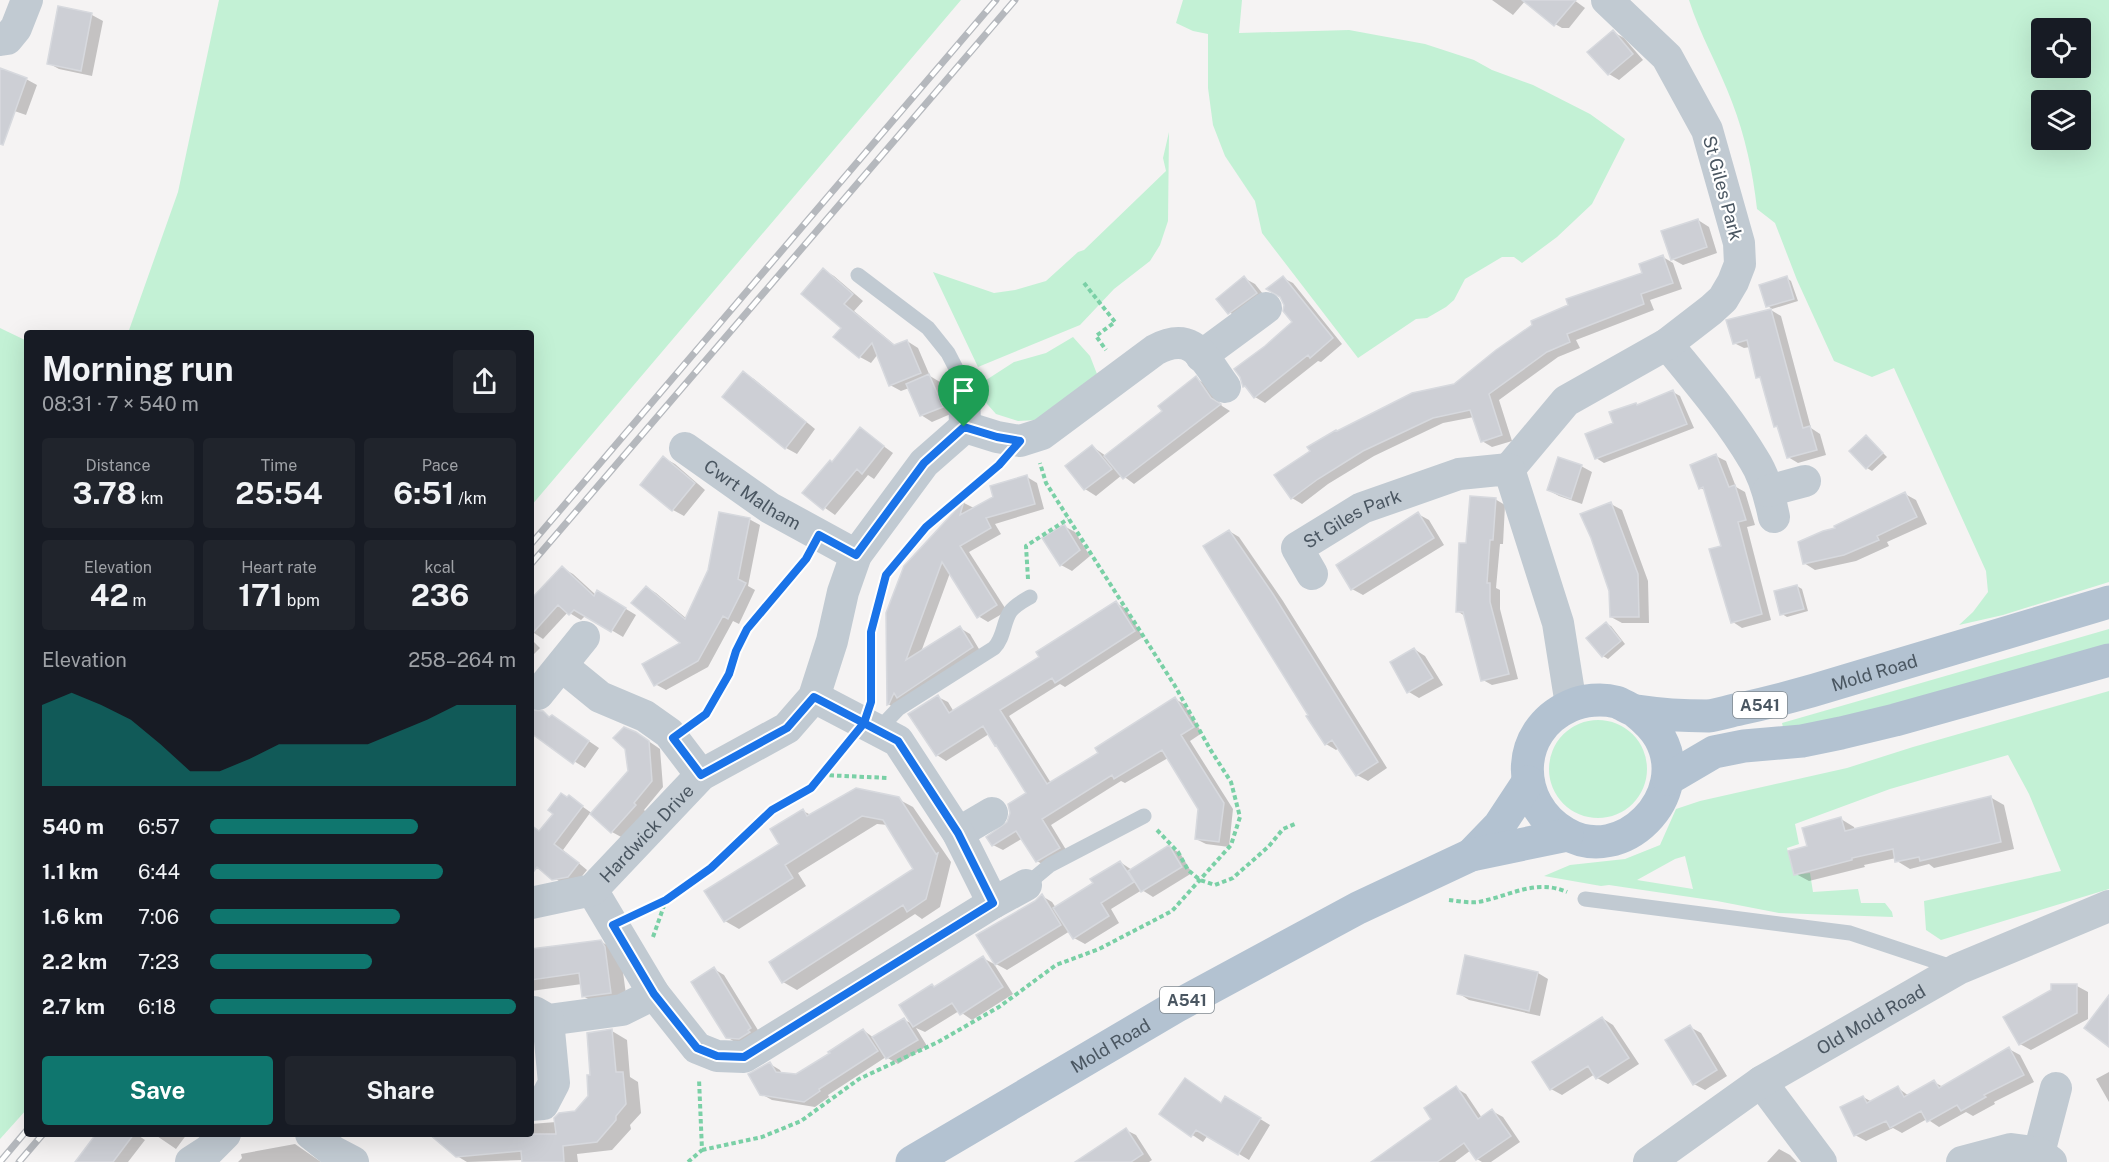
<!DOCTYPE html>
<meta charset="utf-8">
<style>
body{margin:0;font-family:"Public Sans",sans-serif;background:#20242c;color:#f1f3f6;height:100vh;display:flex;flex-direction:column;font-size:22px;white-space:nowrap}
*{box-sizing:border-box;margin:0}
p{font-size:20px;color:#9ea1a6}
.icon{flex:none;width:33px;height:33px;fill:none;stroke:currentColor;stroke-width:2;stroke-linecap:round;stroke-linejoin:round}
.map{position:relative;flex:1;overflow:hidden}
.details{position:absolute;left:24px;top:330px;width:510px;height:807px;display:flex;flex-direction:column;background:#171b24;border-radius:6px;box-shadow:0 6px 24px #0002}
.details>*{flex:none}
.buttons{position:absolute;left:2031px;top:18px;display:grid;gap:12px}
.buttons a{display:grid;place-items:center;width:60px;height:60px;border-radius:6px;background:#171b24;box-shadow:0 6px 24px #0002;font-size:30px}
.pin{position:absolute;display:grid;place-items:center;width:51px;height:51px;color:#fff;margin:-62px -26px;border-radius:50% 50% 50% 0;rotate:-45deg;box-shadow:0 0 6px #0007}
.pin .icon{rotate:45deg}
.round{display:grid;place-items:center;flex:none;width:63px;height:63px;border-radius:6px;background:#20242c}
.summary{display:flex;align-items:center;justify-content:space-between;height:102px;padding:0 18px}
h1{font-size:33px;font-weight:700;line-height:45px}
.metrics{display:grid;grid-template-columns:repeat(3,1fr);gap:9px;height:102px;padding:6px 18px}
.metrics div{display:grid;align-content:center;border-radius:6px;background:#20242c;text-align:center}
.metrics b{font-size:30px;font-weight:700}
.metrics small{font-size:16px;font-weight:400}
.metrics p{font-size:16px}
.chart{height:168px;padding:12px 18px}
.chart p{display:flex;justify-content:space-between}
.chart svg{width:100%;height:108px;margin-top:6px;fill:#0f766e;opacity:.7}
.primary-button{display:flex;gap:12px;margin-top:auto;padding:12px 18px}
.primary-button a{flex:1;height:69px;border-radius:6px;background:#0f766e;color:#fff;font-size:24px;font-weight:700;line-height:69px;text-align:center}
.primary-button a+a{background:#20242c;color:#f1f3f6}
ul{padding:0 18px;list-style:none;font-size:20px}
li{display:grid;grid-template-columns:96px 72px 1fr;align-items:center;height:45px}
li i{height:15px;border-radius:8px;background:#0f766e}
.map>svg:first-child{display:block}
</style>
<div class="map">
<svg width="2109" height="1162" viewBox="0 0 2109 1162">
<rect width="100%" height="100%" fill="#f5f3f3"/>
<!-- green -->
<path fill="#c3f1d5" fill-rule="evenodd" d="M219 0H961L531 506V333H128L178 192Z
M1183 0H1242L1239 33 1349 30 1425 44 1474 60 1492 70 1533 85 1590 114 1625 139 1592 204 1557 237 1522 263 1514 257H1502L1465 279 1454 300 1446 307 1427 318 1416 319 1358 358 1262 233 1255 201 1225 156 1213 125 1208 88V34L1193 31 1176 23Z
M1689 0H2109V582L2003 615 1959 625 1973 612 1988 592 1986 571 1894 368 1872 377 1834 361 1797 280 1775 223 1757 209C1753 172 1745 136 1732 102 1719 67 1700 35 1689 0ZM2042 28H2080V68H2042ZM2042 100H2080V140H2042Z
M1169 132 1168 221 1160 245 1150 261 1114 289 1080 325 978 367 933 272 994 293 1015 290 1046 281 1078 252 1084 250 1166 171 1163 158Z
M0 328 27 341V1109L0 1139Z
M1073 337 1090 356 1097 374 1037 420 1018 421 996 414 980 396V384L1014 362 1046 353Z
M2109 629V649L1833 722 1784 731 1782 723Z
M2109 691V889L1941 940 1926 930 1924 901 2061 871 2029 794 2008 755 1890 789 1795 824 1799 844 1787 848 1794 875 1810 873 1813 892 1858 889 1861 903H1885L1892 912 1893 917 1779 913 1717 901 1609 885 1601 886 1544 876 1570 865 1625 859 1660 845 1676 809 1700 801 1847 768 1913 747ZM1685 856 1693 889 1637 880 1675 859Z
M1549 769a49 49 0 1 1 98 0a49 49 0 1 1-98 0Z"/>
<!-- shadow -->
<path fill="#0003" d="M1492 0H1526L1513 15Z
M1533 0H1574L1585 8 1569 28H1562L1550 21Z
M59 8 92 15 103 21 92 76 59 69 48 63Z
M1613 32 1624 38 1643 60 1619 80 1609 74Z
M0 70 26 79 37 85 26 115 0 106Z
M1698 220 1709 227 1717 253 1683 265 1672 259Z
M1663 257 1673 263 1682 289 1650 300 1654 310 1576 340 1580 348 1558 357 1499 400 1512 441 1492 447 1482 441 1474 417 1443 423 1374 456 1328 484 1302 504 1292 498 1276 476 1455 386 1644 274Z
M823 270 834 276 863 301 854 311 896 346 907 341 918 348 930 376 940 382 953 413 932 422 921 415 909 388 901 391 890 385 878 354 871 363 860 357 843 328Z
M1244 278 1255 284 1267 299 1240 319 1229 312Z
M1283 278 1293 283 1342 344 1321 362 1318 361 1265 403 1255 397 1250 390 1244 386 1294 322Z
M1787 278 1791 281 1798 301 1772 309 1768 306Z
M1771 310 1781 316 1811 428 1820 434 1826 455 1798 463 1788 457 1779 428 1775 426 1762 379 1757 377 1750 347 1744 348 1734 343Z
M743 373 754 379 815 429 797 454 786 448Z
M1196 378 1207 385 1222 406 1230 411 1134 484 1122 475 1096 496 1085 489 1067 466 1093 447 1106 456 1164 411Z
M1673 392 1680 396 1694 428 1604 463 1596 458 1615 424 1638 406Z
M860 429 893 453 874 479 868 475 835 515 804 493 833 464Z
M1867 437 1887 457 1872 471 1867 468Z
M1716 456 1726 461 1736 487 1745 492 1755 525 1747 527 1771 620 1742 628 1733 622 1723 547 1705 490 1700 488Z
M664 458 675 464 705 490 684 516 673 510Z
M1581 466 1592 472 1582 504 1559 496 1548 490Z
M1027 477 1037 483 1044 509 995 524 1001 534 969 552 1007 611 988 622 978 616 950 573 921 652 960 628 970 634 982 654 898 710 888 704V613L905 567 964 503 974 508Z
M1905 494 1916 500 1927 524 1887 542 1889 546 1856 561 1815 570 1804 563 1837 529Z
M1495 499 1505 505 1503 544H1500L1496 588 1500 590V609L1518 679 1492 685 1483 680 1465 616 1457 611 1468 545Z
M1611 504 1622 510 1648 581 1649 623H1622L1611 617Z
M1418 514 1429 520 1444 545 1363 595 1352 589Z
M749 519 760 525 748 586 755 590 739 624 733 621 708 667 666 690 655 684 682 644 646 587 656 593 687 619Z
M1064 526 1075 532 1090 556 1072 571 1061 565Z
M1229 531 1239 537 1283 601 1387 768 1368 781 1357 775 1339 748 1336 750 1326 744 1310 715Z
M562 568 573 574 596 595 598 592 636 615 623 637 586 615 581 620 568 612 543 639 531 631V601Z
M1797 586 1802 589 1808 611 1787 617 1782 614Z
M1116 603 1125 608 1143 637 1065 687 1060 684 1009 716 1051 783 1100 753 1175 699 1184 704 1202 733 1190 741 1233 809 1229 847 1206 844 1196 839 1200 809 1168 758 1125 783 1121 781 1051 825 1068 853 1047 867 1037 861 1023 838 1003 850 993 845 1028 793 989 734 946 761 937 755 938 697 948 702 954 712 1041 657Z
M1606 624 1611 626 1625 644 1608 659 1603 656Z
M531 639 540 648 531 657Z
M1414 649 1425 656 1443 685 1419 698 1409 692Z
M531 701 532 707 535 713H542L550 717 552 716 599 748 585 768 531 734Z
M647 740 660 749 663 787 644 810 646 812 623 838 612 832 590 813 563 850 587 870 578 881 563 884 531 861V843L569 797 593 814 630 772Z
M1990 797 2004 805 2014 849 1934 868 1929 864 1910 869 1897 861 1896 858 1864 865 1865 867 1809 881 1796 874 1809 847 1841 819 1854 827 1855 830Z
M898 799 913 807 951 862 940 907 922 919 915 914 797 990 783 982 915 870 888 825 877 824 798 873 806 886 739 929 725 921 803 811 811 815Z
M1169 847 1180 853 1192 873 1153 897 1142 890 1111 909 1119 923 1085 944 1074 938 1070 931 1007 970 996 964 978 935 1036 902 1042 896 1052 902 1056 908 1095 884 1120 862 1132 870Z
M600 941 617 951 621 957 627 1002 600 1006 583 996 582 984 531 991V950Z
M983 958 994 964 1013 994 972 1020 959 1011 925 1032 916 1028 927 1046 898 1064 886 1057 828 1095 829 1097 815 1107 772 1100 761 1094 770 1064 780 1070 782 1074 796 1076 863 1030 874 1038 904 1020 913 1024 936 988Z
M714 969 724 975 761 1035 738 1044 727 1037Z
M1538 973 1548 979 1540 1016 1469 1000 1458 993Z
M2077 986 2088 992V1019L2031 1050 2020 1044Z
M1602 1018 1613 1025 1639 1064 1608 1084 1597 1078 1595 1074 1562 1095 1551 1089 1534 1062Z
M1690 1027 1701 1033 1727 1076 1705 1090 1694 1084Z
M612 1031 627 1040 630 1077 638 1082 641 1113 630 1125 631 1129 612 1150 577 1154 578 1162H524V1160L467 1162 457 1156 432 1134H531V1124L556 1122 576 1113 590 1096 592 1076Z
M2009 1049 2020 1055 2034 1082 1994 1102 1995 1104 1973 1116 1966 1112 1939 1127 1927 1119 1902 1133 1893 1128 1866 1141 1855 1135 1863 1097 1872 1102 1898 1088 1909 1096 1934 1082 1943 1087Z
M2109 1072V1102L2096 1079Z
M1456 1088 1466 1094 1482 1118 1492 1111 1503 1117 1520 1142 1491 1162H1482L1477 1159 1471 1150 1455 1162H1372L1434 1119Z
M1226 1098 1270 1125 1249 1160 1208 1135 1203 1142 1161 1114 1222 1104Z
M1126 1130 1136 1135 1152 1160 1149 1162H1078Z
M98 1134H136L145 1140 128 1162H77Z
M154 1134H187L176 1149Z
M295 1144 321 1162H238L242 1158 241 1154Z
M1779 1149 1790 1155 1797 1162H1767Z"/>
<!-- building -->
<path fill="#cdcfd5" stroke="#d7d9de" stroke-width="1.5" d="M1522 0H1576L1554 26Z
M58 6 92 13 81 71 47 64Z
M1613 30 1633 54 1608 75 1587 52Z
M0 68 27 78 3 145 0 144Z
M1698 219 1707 247 1671 260 1661 231Z
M1663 255 1673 283 1641 294 1644 304 1567 334 1570 342 1547 352 1489 394 1502 435 1481 442 1470 410 1433 418 1395 436 1363 451 1318 479 1291 499 1274 475 1310 451 1307 447 1336 430 1337 431 1412 393 1454 384 1496 350 1532 325 1531 321 1568 305 1566 299 1642 273 1639 264Z
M823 268 853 294 844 304 894 345 907 340 921 373 889 386 872 343 859 358 833 337 841 328 801 294Z
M1244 276 1257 293 1228 314 1216 299Z
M1283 276 1333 338 1310 358 1308 355 1254 398 1245 386 1243 387 1240 377 1234 369 1265 346 1292 322 1283 311 1284 305 1280 297 1266 289Z
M1787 276 1794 299 1766 307 1759 285Z
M1771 309 1803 428 1810 426 1817 450 1787 458 1777 426 1774 427 1760 377 1756 378 1747 340 1733 344 1726 320Z
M743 371 806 422 785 449 722 397Z
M929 374 943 407 920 416 906 384Z
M1196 376 1211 398 1221 404 1123 479 1104 456 1162 411 1158 406Z
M1673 390 1687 424 1595 459 1585 434 1613 423 1609 412 1636 403 1637 405Z
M860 427 884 446 862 474 857 469 823 510 802 493 830 460 832 462Z
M1866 435 1883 453 1866 469 1849 451Z
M1092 445 1112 469 1084 490 1065 466Z
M1716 454 1729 487 1735 485 1746 520 1738 522 1762 614 1731 623 1709 549 1721 546 1703 487 1699 489 1690 465Z
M663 456 695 483 672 511 640 485Z
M1558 457 1582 465 1571 499 1547 490Z
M1027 475 1035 504 986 518 991 528 960 546 997 605 977 618 942 562 906 660 960 626 973 647 897 698 894 693 889 704 887 705 886 613 904 566 964 501 960 515 993 497 990 486Z
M1905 492 1917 517 1877 536 1879 540 1844 555 1803 564 1798 542 1823 531 1835 528 1834 526Z
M1470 496 1496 498 1493 540H1490L1487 583H1490V602L1509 674 1481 681 1463 612H1456L1459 543H1466Z
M1611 502 1638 574 1639 617H1610L1609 591 1591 538 1580 514Z
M719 512 750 518 738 579 746 583 728 619 723 616 698 661 654 686 642 664 680 643 631 603 646 586 685 619 708 570Z
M1418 512 1434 538 1351 590 1336 565Z
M1064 524 1080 550 1060 566 1042 538Z
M1229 530 1273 594 1378 762 1356 776 1332 740 1325 745 1306 716 1308 715 1203 546Z
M562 566 594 596 597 590 626 608 611 632 574 610 569 615 558 605 531 635V599Z
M1797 585 1804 609 1780 615 1774 591Z
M1116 601 1135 631 1055 683 1052 678 1000 710 1047 784 1098 753 1095 748 1175 697 1194 727 1181 735 1224 803 1219 842 1195 839 1198 809 1162 750 1114 779 1112 775 1042 819 1060 848 1036 862 1016 831 992 846 986 837 1007 822 1010 813 1008 804 1026 793 996 745 995 746 983 726 936 756 908 714 938 695 949 713 1039 657 1036 652Z
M1606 622 1621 641 1602 657 1586 638Z
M1414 648 1433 678 1407 693 1390 662Z
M531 710 543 711 549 717 552 715 589 741 573 764 531 733Z
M624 727 636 732 649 741 652 781 634 803 636 805 611 833 590 814 628 771 625 749 613 738Z
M856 788 899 797 936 854 938 853 926 899 907 912 903 905 782 983 769 962 913 869 883 820 862 816 785 865 793 878 724 922 704 891 779 844 770 829 803 809 807 816Z
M561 793 567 797 569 795 583 806 554 844 579 863 568 877 552 880 537 867 531 875V825L539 831 553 814 548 810Z
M1991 796 2001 842 1920 861 1919 857 1895 862 1893 849 1852 858V860L1794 875 1788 851 1807 846 1802 828 1841 817 1845 831Z
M1169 845 1182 867 1141 892 1128 871Z
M1120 861 1134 882 1101 903 1109 916 1073 939 1053 908 1093 883 1090 879Z
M1042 894 1061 925 995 965 976 935 1035 901Z
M601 940 605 947 611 993 582 997 579 973 531 980V949Z
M1465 955 1538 972 1529 1011 1457 994Z
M983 956 1003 987 960 1015 952 1003 913 1027 899 1005 932 984 934 987Z
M714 967 751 1028 748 1030 750 1032 739 1039 726 1038 691 982Z
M2051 984H2077V1013L2019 1045 2003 1017 2051 990Z
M2109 995V1047L2084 1028Z
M1602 1017 1629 1058 1596 1079 1588 1066 1550 1090 1532 1062Z
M904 1018 918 1040 886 1059 872 1037Z
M1690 1025 1717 1070 1693 1085 1665 1040Z
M612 1029 616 1072H623L626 1104 616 1116V1120L597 1142 563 1146 564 1162H522L521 1151 456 1157 429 1134H556L554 1118 559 1113 575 1111 588 1096 587 1075H590L587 1033Z
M863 1029 878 1051 819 1089 820 1091 804 1102 760 1095 748 1074 770 1062 776 1072 796 1074 830 1053 828 1052Z
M2009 1047 2024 1075 1984 1095 1986 1097 1961 1111 1957 1105 1927 1122 1921 1111 1890 1128 1886 1121 1854 1136 1840 1107 1863 1096 1867 1103 1898 1086 1904 1097 1934 1080 1939 1088Z
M1185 1078 1221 1103 1225 1096 1261 1118 1238 1155 1196 1130 1191 1137 1159 1114Z
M1456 1086 1478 1119 1492 1109 1511 1136 1476 1160 1464 1143 1437 1162H1371L1431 1119 1424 1108Z
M1126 1128 1143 1154 1131 1162H1075Z
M96 1134H134L113 1162H75Z"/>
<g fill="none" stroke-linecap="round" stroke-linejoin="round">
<!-- path -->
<path stroke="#7ad0a6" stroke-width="4" stroke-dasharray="4.5 3" stroke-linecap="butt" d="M1084 283 1115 322 1096 336 1106 350
M1028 579 1026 546 1068 519
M871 696V632L886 575 926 527 998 465
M695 722 706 714 729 674 736 651 747 629 806 559
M822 775 889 778
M1157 830 1178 852 1188 870 1200 880 1215 885 1233 878 1269 846 1283 829 1297 823
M1449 900C1458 901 1469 903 1478 902 1508 897 1535 878 1567 892
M637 912 666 900 711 868 772 810 811 788 846 744
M653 937 666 900
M702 1150 762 1137 801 1121 859 1079 938 1042 999 1007 1056 965 1099 949 1172 911 1231 845 1240 817 1231 782 1210 749 1175 686 1046 483 1040 463
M688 1162 702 1150 699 1079"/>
<!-- service -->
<path stroke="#c1cad2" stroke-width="15" d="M858 275 928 328 948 353 964 384
M878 730 898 709 994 648C1004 638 1003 623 1010 612 1015 605 1023 601 1030 597
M1026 885 1050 865 1144 816
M1585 899 1850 933 1955 968"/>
<!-- minor -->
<g stroke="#c1cad2" stroke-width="32">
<path d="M0 40 7 39 16 28 27 0"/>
<path d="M1667 344C1697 381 1729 418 1754 460 1765 477 1770 498 1774 517"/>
<path d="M1201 356 1266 308"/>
<path d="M964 384 965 427"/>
<path d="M965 427 997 437 1020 441 1042 434 1155 350C1194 329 1204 359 1225 387"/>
<path id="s1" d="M685 448 770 508 856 555"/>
<path d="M1509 469 1566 401 1667 344 1711 310 1723 299 1733 282 1740 264 1739 243 1707 130 1667 57 1607 0"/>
<path d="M1768 491 1805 481"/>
<path id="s2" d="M1312 574 1297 548 1362 508 1459 474 1509 469 1558 623 1571 705"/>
<path d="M562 666 600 697 645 716 669 733 701 775"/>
<path d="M538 694 584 637"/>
<path d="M958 833 992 813"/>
<path d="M592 890 654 994 697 1048 717 1056 744 1057 993 903 958 833 898 741 814 697"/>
<path id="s3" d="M531 903 592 890 701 775 787 728 814 697 832 641 843 592 856 555 924 463 965 427"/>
<path d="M993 903 1026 885"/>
<path d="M531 1012H534L548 1020 622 1010 654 994"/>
<path d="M1761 1082 1821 1162"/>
<path d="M531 1105 543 1104 554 1083 548 1020"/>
<path d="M311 1134 334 1152 353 1162"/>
<path d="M2039 1153 2056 1088"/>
<path d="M191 1162 208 1151 225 1134"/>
<path id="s4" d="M1649 1162 1761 1082 1958 969 2109 906"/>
<path d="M1962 1162 2011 1149 2039 1153 2051 1162"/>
</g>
<!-- primary -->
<g stroke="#b3c2d1" stroke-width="33">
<path id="s5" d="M1635 711C1645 719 1654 727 1660 738 1692 796 1622 867 1565 833 1514 803 1514 731 1570 706 1583 700 1602 698 1616 702 1623 704 1630 710 1637 711 1657 714 1688 716 1708 716 1718 715 1729 711 1740 709 1776 701 1813 691 1848 680 1935 654 2022 628 2109 602"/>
<path d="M1668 779 1714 752 1744 746 1802 741 1841 733 1895 720 2109 660"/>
<path d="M1471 855 1499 826 1528 782"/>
<path id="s6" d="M912 1162 1175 1007 1358 908 1471 855 1567 835"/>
</g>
<!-- rail casing -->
<g stroke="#b5b8bd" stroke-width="7">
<path id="rail" d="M531 544 996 0
M531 564 1015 0
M0 1162 27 1130
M19 1162 43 1134"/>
</g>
<!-- rail -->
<use href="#rail" stroke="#fff" stroke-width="4.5" stroke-dasharray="14" stroke-linecap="butt"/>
</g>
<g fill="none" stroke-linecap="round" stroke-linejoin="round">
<!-- route casing -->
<g stroke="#fff" stroke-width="12">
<path id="route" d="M964 427 924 463 856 555 819 535 806 559 747 629 736 651 729 674 706 714 673 738 701 775 787 728 814 697 898 741 958 833 993 903 744 1057 717 1056 697 1048 654 994 613 925 666 900 711 868 772 810 811 788 864 723 871 702V632L886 575 926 527 999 465 1020 441 997 437 964 427"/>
</g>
<!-- route -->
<use href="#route" stroke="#1a73e8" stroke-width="8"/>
</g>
<g text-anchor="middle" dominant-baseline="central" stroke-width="4.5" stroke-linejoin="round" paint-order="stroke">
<!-- shield labels -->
<g fill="#fff" stroke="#808990" stroke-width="1.5">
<rect x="1733" y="692" width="54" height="26" rx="4.5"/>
<rect x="1160" y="987" width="54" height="26" rx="4.5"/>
</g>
<g font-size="16" font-weight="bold" fill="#4a5661">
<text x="1760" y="705">A541</text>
<text x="1187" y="1000">A541</text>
</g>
<!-- street labels -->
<g font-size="18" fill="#4a5661" stroke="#fff">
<text transform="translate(1723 188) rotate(75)">St Giles Park</text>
<text stroke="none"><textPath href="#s1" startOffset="82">Cwrt Malham</textPath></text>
<text stroke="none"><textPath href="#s2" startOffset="93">St Giles Park</textPath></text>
<text stroke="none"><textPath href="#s5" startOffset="686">Mold Road</textPath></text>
<text stroke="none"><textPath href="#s3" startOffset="141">Hardwick Drive</textPath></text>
<text stroke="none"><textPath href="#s4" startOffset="264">Old Mold Road</textPath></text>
<text stroke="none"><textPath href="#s6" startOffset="230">Mold Road</textPath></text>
</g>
</g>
</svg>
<div class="buttons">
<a><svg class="icon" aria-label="locate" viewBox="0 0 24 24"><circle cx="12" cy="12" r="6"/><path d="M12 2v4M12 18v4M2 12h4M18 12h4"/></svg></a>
<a><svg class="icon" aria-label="layers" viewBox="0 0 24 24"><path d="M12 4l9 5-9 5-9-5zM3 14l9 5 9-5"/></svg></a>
</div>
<div class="pin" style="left:964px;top:427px;background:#1e9e55"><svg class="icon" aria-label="arrive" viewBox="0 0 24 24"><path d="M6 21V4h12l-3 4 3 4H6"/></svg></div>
<section class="details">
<div class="summary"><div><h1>Morning run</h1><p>08:31 · 7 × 540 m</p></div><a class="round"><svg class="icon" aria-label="share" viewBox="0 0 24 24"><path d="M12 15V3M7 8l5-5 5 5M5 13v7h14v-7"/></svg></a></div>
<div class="metrics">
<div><p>Distance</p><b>3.78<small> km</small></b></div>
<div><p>Time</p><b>25:54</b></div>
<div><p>Pace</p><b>6:51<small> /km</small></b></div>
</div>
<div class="metrics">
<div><p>Elevation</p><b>42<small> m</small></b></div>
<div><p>Heart rate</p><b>171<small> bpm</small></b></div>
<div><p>kcal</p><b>236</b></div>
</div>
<div class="chart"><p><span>Elevation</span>258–264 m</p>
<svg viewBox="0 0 160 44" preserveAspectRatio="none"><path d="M0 44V11L10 6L20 11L30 17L40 27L50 38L60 38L70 33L80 27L90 27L100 27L110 27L120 22L130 17L140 11L150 11L160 11V44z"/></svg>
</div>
<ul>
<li><b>540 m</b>6:57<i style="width:68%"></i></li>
<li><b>1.1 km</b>6:44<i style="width:76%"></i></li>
<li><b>1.6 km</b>7:06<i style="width:62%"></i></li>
<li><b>2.2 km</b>7:23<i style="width:53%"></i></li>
<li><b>2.7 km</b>6:18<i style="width:100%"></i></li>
</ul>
<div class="primary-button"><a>Save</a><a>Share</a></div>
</section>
</div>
